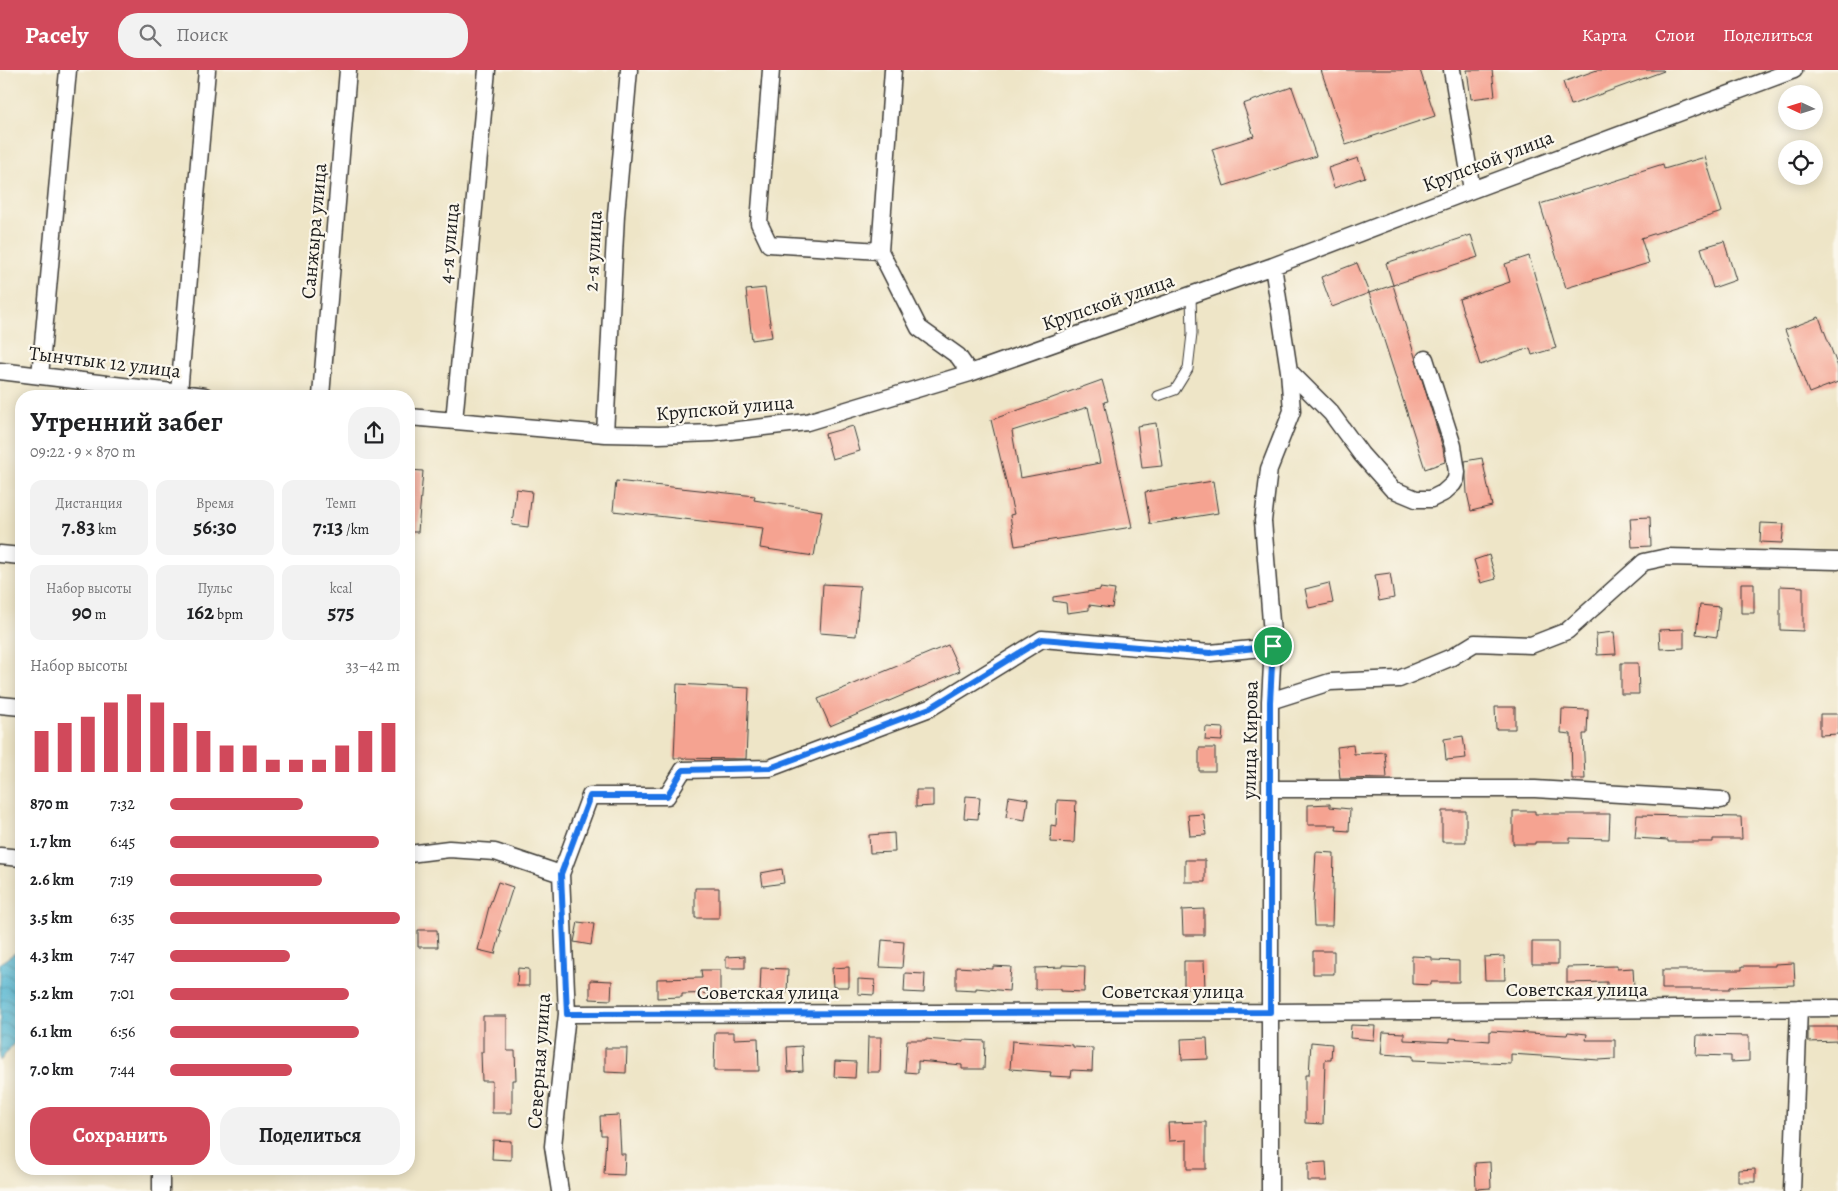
<!DOCTYPE html>
<html lang="ru">
<meta charset="utf-8">
<style>
body{margin:0;font-family:Alegreya,serif;background:#f2f2f2;color:#202124;height:100vh;display:flex;flex-direction:column;font-size:19px;white-space:nowrap}
*{box-sizing:border-box;margin:0}
p{font-size:16px;color:#757577}
.icon{flex:none;width:28px;height:28px;fill:none;stroke:currentColor;stroke-width:2;stroke-linecap:round;stroke-linejoin:round}
.map{position:relative;flex:1;overflow:hidden}
.panel{position:absolute;left:15px;top:320px;width:400px;height:785px;display:flex;flex-direction:column;background:#fff;border-radius:20px;box-shadow:0 2px 12px #0003}
.panel>*{flex:none}
.needle{width:32px;rotate:274deg}
.controls{position:absolute;left:1778px;top:15px;display:grid;gap:10px}
.controls a{display:grid;place-items:center;width:45px;height:45px;border-radius:50%;background:#fff;box-shadow:0 2px 12px #0003;font-size:25px}
.pin{position:absolute;display:grid;place-items:center;width:42px;height:42px;color:#fff;margin:-21px;border:2px solid #fff;border-radius:50%;box-shadow:0 1px 5px #0007}
.round{display:grid;place-items:center;flex:none;width:52px;height:52px;border-radius:20px;background:#f2f2f2}
.head{display:flex;align-items:center;justify-content:space-between;height:85px;padding:0 15px}
h1{font-size:28px;font-weight:600;line-height:38px}
.stats{display:grid;grid-template-columns:repeat(3,1fr);gap:8px;height:85px;padding:5px 15px}
.stats div{display:grid;align-content:center;border-radius:12px;background:#f2f2f2;text-align:center}
.stats b{font-size:21px;font-weight:600}
.stats small{font-size:14px;font-weight:400}
.stats p{font-size:14px}
.chart{height:140px;padding:10px 15px}
.chart p{display:flex;justify-content:space-between}
.chart svg{width:100%;height:90px;margin-top:5px;stroke:#d1495b;stroke-width:6}
.button{display:flex;gap:10px;margin-top:auto;padding:10px 15px}
.button a{flex:1;height:58px;border-radius:20px;background:#d1495b;color:#fff;font-size:20px;font-weight:600;line-height:58px;text-align:center}
.button a+a{background:#f2f2f2;color:#202124}
ul{padding:0 15px;list-style:none;font-size:16px}
li{display:grid;grid-template-columns:80px 60px 1fr;align-items:center;height:38px}
li i{height:12px;border-radius:6px;background:#d1495b}
header{display:flex;align-items:center;gap:30px;box-sizing:border-box;height:70px;padding:0 25px;background:#d1495b;color:#fff}
header strong{font-size:24px}
nav{display:flex;gap:28px;margin-inline-start:auto;font-size:18px}
.search{width:350px;height:45px;background:#f2f2f2;display:flex;align-items:center;gap:12px;box-sizing:border-box;padding:0 18px;border-radius:20px;color:#757577;font-size:19px}
.map>svg:first-child{display:block}
</style>
<header>
<strong>Pacely</strong>
<div class="search"><svg class="icon" aria-label="search" viewBox="0 0 24 24"><circle cx="10" cy="10" r="6"/><path d="M15 15l6 6"/></svg>Поиск</div>
<nav><a>Карта</a><a>Слои</a><a>Поделиться</a></nav>
</header>
<div class="map">
<svg width="1838" height="1121" viewBox="0 0 1838 1121">
<defs>
<pattern id="water-waves" width="16" height="10" patternUnits="userSpaceOnUse" patternTransform="scale(1.25)"><rect width="16" height="10" fill="#54b7d3"/><path d="M0 5q4-4 8 0t8 0" fill="none" stroke="#4594aa"/></pattern>
</defs>
<rect width="100%" height="100%" fill="#fbf7ec"/>
<filter id="ink" filterUnits="userSpaceOnUse"><feTurbulence type="fractalNoise" baseFrequency=".02" numOctaves="2"/><feDisplacementMap in="SourceGraphic" scale="10" xChannelSelector="R" yChannelSelector="G"/><feConvolveMatrix kernelMatrix="1 2 1 2 8 2 1 2 1" color-interpolation-filters="sRGB"/></filter>
<filter id="wash" filterUnits="userSpaceOnUse"><feTurbulence type="fractalNoise" baseFrequency=".0096" numOctaves="4" result="noise"/><feDisplacementMap in="SourceGraphic" scale="20" xChannelSelector="R" yChannelSelector="G"/><feGaussianBlur stdDeviation="1.12" result="paint"/><feColorMatrix in="noise" values="0 0 0 0 0 0 0 0 0 0 0 0 0 0 0 0 0 1.4 0 .05"/><feComposite in="paint" operator="in"/></filter>
<g filter="url(#wash)">
<rect width="100%" height="100%" fill="#eee5c7"/>
<!-- water -->
<path fill="url(#water-waves)" stroke="#386a78" d="M21 879V964L0 991V893Z"/>
<g id="blocks">
<!-- building -->
<path fill="#f5a391" fill-rule="evenodd" d="M1321 0H1420L1435 46 1346 75Z
M1467 0H1492L1495 26 1471 29Z
M1597 0H1663L1664 1 1571 35 1563 12Z
M1292 17 1316 86 1224 116 1212 79 1254 66 1243 34Z
M1705 87 1722 142 1641 168 1649 193 1566 218 1540 134 1631 106V104L1663 94 1664 99Z
M1358 88 1365 107 1334 118 1328 98Z
M1471 165 1478 187 1393 215 1386 193Z
M1724 171 1736 210 1713 218 1701 178Z
M1529 186 1556 278 1532 285 1530 278 1480 295 1459 229 1510 212 1505 194Z
M1357 193 1369 223 1332 237 1321 207Z
M1393 215 1443 378 1445 392 1425 399 1369 223Z
M765 218 772 267 752 270 746 220Z
M1819 247 1838 297V312L1809 323 1785 260Z
M1102 310 1108 331 1104 332 1132 457 1015 476 1010 445 1014 444 991 350ZM1088 337 1100 393 1020 408 1012 361Z
M1156 353 1162 396 1142 398 1137 356Z
M853 356 860 381 832 389 825 364Z
M1482 388 1492 436 1471 441 1467 423 1465 391Z
M409 400 423 401 418 462H409Z
M616 411 755 426 754 430 822 441 814 486 760 478 763 458 613 441Z
M1213 411 1218 443 1150 454 1145 422Z
M516 419 532 421 528 457 512 455Z
M1650 447 1651 476 1632 477 1630 448Z
M1761 453 1784 454 1782 473 1760 472Z
M1489 485 1496 509 1481 513 1474 490Z
M1390 503 1394 528 1379 531 1375 505Z
M1329 513 1333 533 1309 538 1305 519Z
M1741 513H1754V543H1741Z
M823 514 860 516 856 566 820 563Z
M1780 516 1803 517V561L1780 560Z
M1100 518 1115 520 1112 538 1089 535V540L1067 543 1066 533 1053 531V527L1100 520Z
M1700 535 1720 537 1717 567 1696 564Z
M1684 559V578L1660 579 1659 560Z
M1614 562 1616 584 1597 585 1596 564Z
M948 575 960 601 830 656 818 629Z
M1621 593H1638L1639 624H1621Z
M677 614 749 618 746 689 674 688Z
M1495 637H1515V659H1496Z
M1562 639 1588 640 1587 664H1583L1585 709H1572L1571 664 1561 663Z
M1820 644H1838V664L1820 665Z
M1206 657 1223 658 1222 671 1205 670Z
M1463 666 1466 688 1446 690 1444 669Z
M1353 675 1354 684 1385 682 1387 708 1340 709 1337 677Z
M1199 678H1215V701H1199Z
M916 720H933V736L916 737Z
M966 726 980 727 978 749 964 748Z
M1009 726 1028 729 1025 750 1006 747Z
M1057 730 1076 731 1074 773 1050 772 1051 755 1056 756Z
M1330 734V737L1350 739 1349 761 1336 760 1337 755H1308V735Z
M1442 741H1466V772H1442Z
M1513 741H1535V744H1610L1609 769 1570 768V772H1535V774H1513Z
M1204 744 1206 765 1190 766 1188 745Z
M1637 745 1741 747 1742 769H1713V772H1668V770L1635 768Z
M894 763 895 782 870 783 869 765Z
M1316 782 1334 783 1332 856H1314L1313 834Z
M1185 790H1205V812H1185Z
M782 799 784 813 763 816 761 803Z
M498 812 513 817 499 860 501 861 495 884 478 880 489 837Z
M695 818H719V848H695Z
M1204 839V865H1183L1182 840Z
M578 852 594 854 591 875 574 872Z
M418 860H437L438 877H418Z
M882 870 904 872 902 898 880 897Z
M1532 872H1558V894H1532Z
M1313 881H1334V904H1313Z
M745 886V898H726V887Z
M1412 886 1432 887V890L1459 891V912H1431V915L1412 914Z
M1504 886 1505 910H1485L1484 887Z
M1184 891H1204L1205 918H1184Z
M1794 893 1795 915 1730 917V919H1662V900H1742V896H1775V894Z
M1062 895 1085 896 1084 922 1061 921V919H1035V898L1062 897Z
M993 896 1011 897 1009 921 976 918V920L956 919V897L993 899Z
M1617 896V899L1633 898 1634 917 1607 916V912L1567 913V897Z
M849 897V917H833L832 898Z
M518 898 529 899V916H517Z
M761 898 788 899 787 923 760 922Z
M701 900H720V923L682 924V927L657 928V909L702 908Z
M905 903 925 904 924 923 904 922Z
M858 909 875 910 874 925 858 924Z
M590 910 612 911 611 930 590 929Z
M483 946H507V981H515L516 1010H512V1043H492V1011H482L481 982H483Z
M1351 955 1375 956 1374 970 1350 968Z
M1808 957H1838V971L1808 972Z
M1490 961 1567 965 1568 962 1587 964 1586 970H1615V989L1599 990 1511 984V994L1413 990V986L1381 984 1383 962 1404 963V970L1450 972V968L1490 971Z
M715 962H734V969L758 968 759 1001H714Z
M1697 965 1749 966V991L1731 992V986L1696 985Z
M868 967H881L880 1002H867Z
M1207 968 1208 989 1182 990 1181 969Z
M925 969 963 972V970L985 971 984 999H962V995L918 991V1003L905 1002 907 970H925Z
M1012 971 1073 975V977L1093 978 1092 1001 1072 1000 1071 1007 1050 1006 1051 1002 1010 999Z
M1311 972 1332 974 1331 990H1325L1323 1054 1305 1053V1005H1309Z
M802 976 803 1001 788 1002 787 977Z
M605 978H627L626 1003 605 1002Z
M835 991 856 992 855 1008 834 1007Z
M619 1045 621 1084H625L624 1105 604 1104 606 1065H601L600 1046Z
M1206 1052V1099H1187V1070L1169 1071 1168 1053Z
M493 1070 511 1071V1090L492 1089Z
M1326 1092 1327 1111H1308V1093Z
M1490 1092 1491 1118 1476 1119 1475 1093Z
M1755 1099V1112H1738V1100Z"/>
</g>
</g>
<g filter="url(#ink)">
<use href="#blocks" fill-opacity="0" stroke="#3c3a36" stroke-width="1"/>
<g fill="none" stroke-linecap="round" stroke-linejoin="round">
<!-- service casing -->
<g stroke="#3c3a36" stroke-width="11">
<path id="service" d="M1158 326 1175 320 1188 299 1192 264 1191 225"/>
</g>
<!-- minor casing -->
<g stroke="#3c3a36" stroke-width="19">
<path id="minor" d="M771 0 759 153 769 174 880 181
M893 0 880 181 919 258 958 286 970 303
M1452 0 1472 120
M0 301 205 326
M1289 301 1331 343 1361 384 1392 419 1416 429H1431L1443 423 1453 414 1456 409 1457 402 1453 376 1425 289
M40 306 68 0
M179 323 207 0
M321 326 348 0
M409 347 605 364 659 365 713 363 807 352 970 303 1273 196 1472 120 1794 0
M454 351 487 0
M605 364 616 145 629 0
M0 484 21 486
M1270 631 1330 612 1399 609 1452 587 1475 573 1531 575 1567 561 1644 492 1667 487 1838 491
M0 635 21 637
M1270 719H1535L1721 730
M409 784 449 779 495 782 561 804
M0 786 21 788
M567 944 1270 942 1838 938
M161 1099V1121
M560 1121 553 1076 567 944 561 804 590 726H667L683 700 770 698 930 638 1042 569 1210 583 1273 577
M1270 1121V631L1273 577 1263 451 1269 399 1292 341 1289 301 1273 196
M1792 1121 1799 938"/>
</g>
<!-- service -->
<use href="#service" stroke="#fff" stroke-width="9"/>
<!-- minor -->
<use href="#minor" stroke="#fff" stroke-width="16"/>
</g>
</g>
<g fill="none" stroke-linecap="round" stroke-linejoin="round" filter="url(#ink)">
<!-- route casing -->
<g stroke="#fff" stroke-width="10">
<path id="route" d="M1042 569 1210 583 1273 576 1270 632V942L567 944 561 804 590 726H667L683 700 770 698 930 638Z"/>
</g>
<!-- route -->
<use href="#route" stroke="#1a73e8" stroke-width="6"/>
</g>
<g text-anchor="middle" dominant-baseline="central" stroke-width="4.5" stroke-linejoin="round" paint-order="stroke">
<!-- street labels -->
<g font-size="20" fill="#1c1c1c" stroke="#fbf7ec">
<text transform="translate(1488 91) rotate(-21)">Крупской улица</text>
<text transform="translate(314 161) rotate(-85)">Санжыра улица</text>
<text transform="translate(449 173) rotate(-85)">4-я улица</text>
<text transform="translate(593 181) rotate(-87)">2-я улица</text>
<text transform="translate(1108 232) rotate(-19)">Крупской улица</text>
<text transform="translate(105 292) rotate(7)">Тынчтык 12 улица</text>
<text transform="translate(725 338) rotate(-5)">Крупской улица</text>
<text transform="translate(1250 670) rotate(-89)">улица Кирова</text>
<text x="1577" y="919">Советская улица</text>
<text x="1173" y="921">Советская улица</text>
<text x="768" y="922">Советская улица</text>
<text transform="translate(539 991) rotate(-86)">Северная улица</text>
</g>
</g>
</svg>
<div class="controls">
<a><svg class="needle" viewBox="-14 -14 28 28"><path d="M0-13l5 13h-10z" fill="#e53935"/><path d="M0 13l5-13h-10z" fill="#757577"/></svg></a>
<a><svg class="icon" aria-label="locate" viewBox="0 0 24 24"><circle cx="12" cy="12" r="6"/><path d="M12 2v4M12 18v4M2 12h4M18 12h4"/></svg></a>
</div>
<div class="pin" style="left:1273px;top:576px;background:#1e9e55"><svg class="icon" aria-label="arrive" viewBox="0 0 24 24"><path d="M6 21V4h12l-3 4 3 4H6"/></svg></div>
<section class="panel">
<div class="head"><div><h1>Утренний забег</h1><p>09:22 · 9 × 870 m</p></div><a class="round"><svg class="icon" aria-label="share" viewBox="0 0 24 24"><path d="M12 15V3M7 8l5-5 5 5M5 13v7h14v-7"/></svg></a></div>
<div class="stats">
<div><p>Дистанция</p><b>7.83<small> km</small></b></div>
<div><p>Время</p><b>56:30</b></div>
<div><p>Темп</p><b>7:13<small> /km</small></b></div>
</div>
<div class="stats">
<div><p>Набор высоты</p><b>90<small> m</small></b></div>
<div><p>Пульс</p><b>162<small> bpm</small></b></div>
<div><p>kcal</p><b>575</b></div>
</div>
<div class="chart"><p><span>Набор высоты</span>33–42 m</p>
<svg viewBox="0 0 160 44" preserveAspectRatio="none"><path d="M5 44V24M15 44V20M25 44V17M35 44V10M45 44V6M55 44V10M65 44V20M75 44V24M85 44V31M95 44V31M105 44V38M115 44V38M125 44V38M135 44V31M145 44V24M155 44V20"/></svg>
</div>
<ul>
<li><b>870 m</b>7:32<i style="width:58%"></i></li>
<li><b>1.7 km</b>6:45<i style="width:91%"></i></li>
<li><b>2.6 km</b>7:19<i style="width:66%"></i></li>
<li><b>3.5 km</b>6:35<i style="width:100%"></i></li>
<li><b>4.3 km</b>7:47<i style="width:52%"></i></li>
<li><b>5.2 km</b>7:01<i style="width:78%"></i></li>
<li><b>6.1 km</b>6:56<i style="width:82%"></i></li>
<li><b>7.0 km</b>7:44<i style="width:53%"></i></li>
</ul>
<div class="button"><a>Сохранить</a><a>Поделиться</a></div>
</section>
</div>
